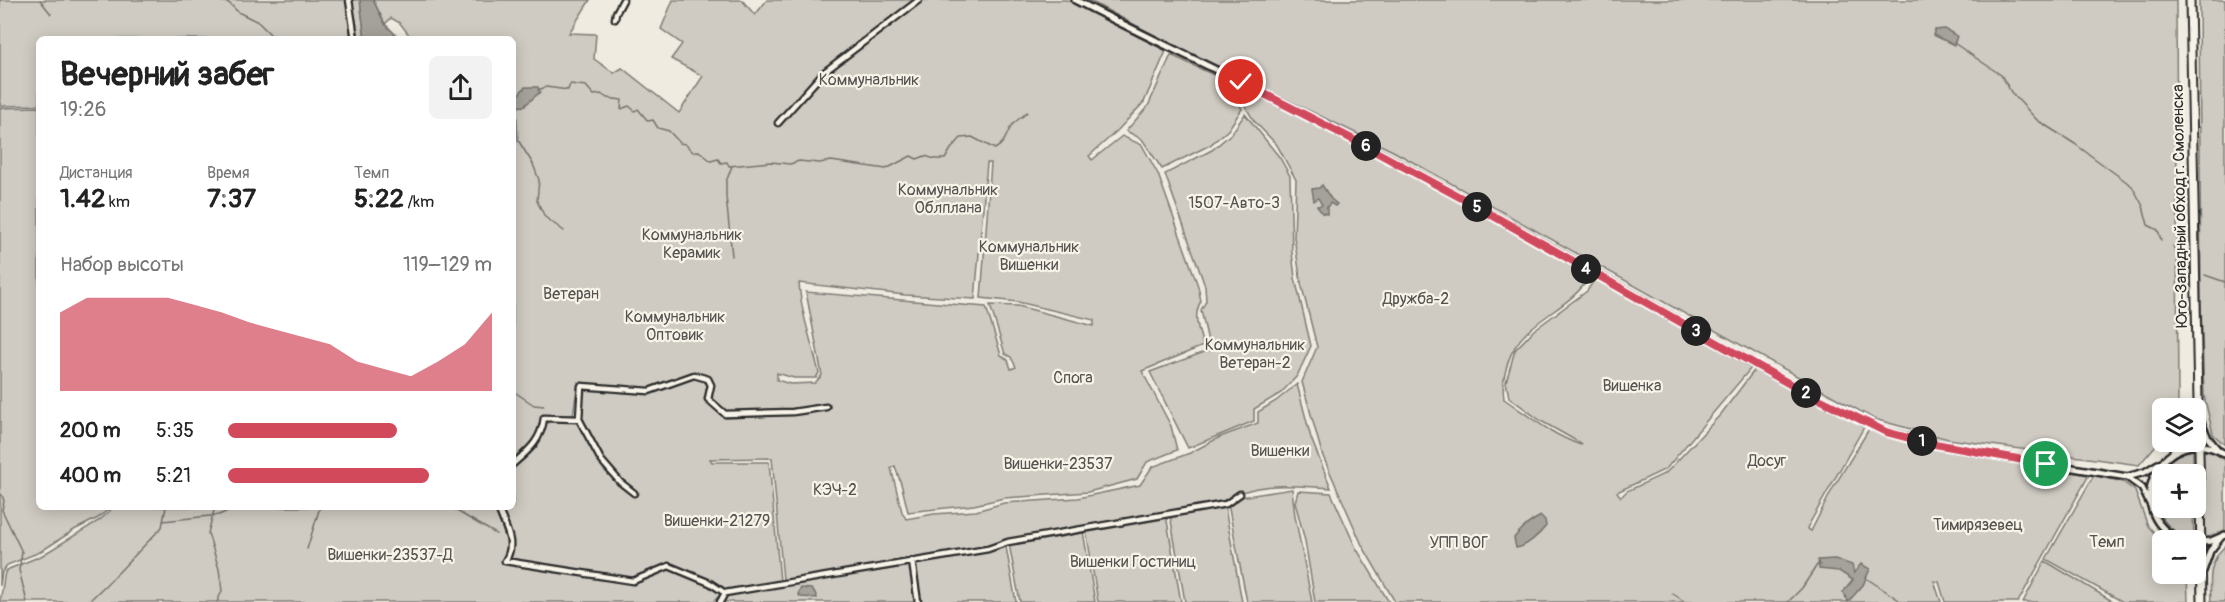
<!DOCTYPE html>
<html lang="ru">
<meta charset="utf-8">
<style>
body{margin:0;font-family:Pangolin,sans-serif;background:#f2f2f2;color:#222;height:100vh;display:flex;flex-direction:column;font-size:22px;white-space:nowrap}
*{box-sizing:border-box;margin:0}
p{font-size:20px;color:#767676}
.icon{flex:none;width:33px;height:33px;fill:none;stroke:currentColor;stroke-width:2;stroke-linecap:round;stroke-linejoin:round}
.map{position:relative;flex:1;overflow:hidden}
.side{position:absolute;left:36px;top:36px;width:480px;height:474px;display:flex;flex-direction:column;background:#fff;border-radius:9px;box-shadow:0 3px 15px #0003}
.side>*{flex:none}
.fabs{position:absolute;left:2152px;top:398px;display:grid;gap:12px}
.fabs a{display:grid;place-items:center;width:54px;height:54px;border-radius:9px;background:#fff;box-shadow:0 3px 15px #0003;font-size:30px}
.pin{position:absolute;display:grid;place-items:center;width:51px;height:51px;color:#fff;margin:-26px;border:3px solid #fff;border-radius:50%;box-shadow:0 2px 6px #0007}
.km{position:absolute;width:30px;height:30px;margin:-15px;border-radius:50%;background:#222;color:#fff;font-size:16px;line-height:30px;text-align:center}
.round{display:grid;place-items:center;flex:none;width:63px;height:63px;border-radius:9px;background:#f2f2f2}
.headline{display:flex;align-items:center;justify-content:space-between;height:102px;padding:0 24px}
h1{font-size:33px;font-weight:700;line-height:45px}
.stats{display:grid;grid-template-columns:repeat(3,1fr);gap:9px;height:102px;padding:6px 24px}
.stats div{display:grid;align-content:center}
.stats b{font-size:26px;font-weight:700}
.stats small{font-size:16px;font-weight:400}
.stats p{font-size:16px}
.chart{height:168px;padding:12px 24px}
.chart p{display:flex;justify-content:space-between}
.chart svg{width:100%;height:108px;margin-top:6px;fill:#d1495b;opacity:.7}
ul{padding:0 24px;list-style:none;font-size:20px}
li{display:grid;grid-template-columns:96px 72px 1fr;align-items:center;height:45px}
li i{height:15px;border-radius:8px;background:#d1495b}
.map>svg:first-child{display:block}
</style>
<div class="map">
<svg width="2225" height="602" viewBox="0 0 2225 602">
<rect width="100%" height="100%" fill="#efebe0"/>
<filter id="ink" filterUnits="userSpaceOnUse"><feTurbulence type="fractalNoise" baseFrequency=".0167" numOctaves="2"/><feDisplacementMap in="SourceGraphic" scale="12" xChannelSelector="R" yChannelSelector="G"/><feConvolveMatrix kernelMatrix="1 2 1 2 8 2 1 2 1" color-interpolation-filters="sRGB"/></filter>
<g filter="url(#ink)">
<!-- green -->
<path fill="#cfcbc2" stroke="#7d7b76" stroke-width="1.5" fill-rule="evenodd" d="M0 0H346L351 39H39V105L0 106Z
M352 0H360L365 39H359Z
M373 0H590L569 33 596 34 594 59 614 73 622 68 679 113 703 76 671 59 682 44 661 29 673 0H742L755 15 767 0H1067L1166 51 1144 102 1118 130 1089 156 1092 160 1122 136 1142 145 1158 174 1198 286 1201 301C1192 316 1199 330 1203 346L1142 371 1171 426 1177 450 1147 462 1137 479 1088 492 1004 498 974 505 908 512 902 487 895 466 891 468 902 512 906 519 934 514 976 511 1004 503 1078 498 1140 485 1152 467 1190 453 1220 437 1258 423V412L1276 401 1297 384 1311 438 1331 488C1293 486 1257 480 1223 501L1009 539 996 545 783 580 772 458 710 459 712 462H769L780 581 728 590 711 580 670 563 634 578 509 560C517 534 506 530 501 507H513V468C535 451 539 448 547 421L578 420 604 470 634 496 639 493 625 482 605 461 591 436 581 417 583 389 648 393 693 378 703 380 707 385 705 397 714 409 725 418 794 415 830 408V404L788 411 726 413 710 396 712 383 694 373 647 389 578 382 573 415 543 416 536 439 513 462V107L525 106 519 94 513 95V39H412L400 23 391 18 385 24ZM987 163H991L981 298 1018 302 1094 320V326L1018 306 990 305 1005 354 1011 357 1016 367 1011 369 1008 360 1001 355 986 307 806 292 822 375 815 383 790 384 777 380V373L794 378H816L819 373C812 343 801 313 799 283L905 295 975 299Z
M1088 0H2176L2178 408H2163V437L2139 465 1948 439 1874 419 1393 151 1173 45Z
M2199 0H2225V445L2213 434 2204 396 2201 305Z
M1171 55 1235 85 1238 101 1242 109 1228 130 1210 145 1162 169 1142 139 1126 131 1148 106Z
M1244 90 1378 153 1436 185 1590 276C1569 312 1522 319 1508 362 1504 376 1502 385 1504 399 1529 416 1552 435 1581 445L1582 444 1541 421 1509 397 1506 382 1515 350 1534 330 1587 291 1596 277 1751 368 1666 469 1617 492 1621 497 1627 491 1666 473 1721 414 1756 368 1864 427 1807 528 1811 531 1833 488 1869 429 1889 436 2089 475 2018 602H1945L1939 582 1934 581 1941 602H1395L1362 545 1322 454 1302 382 1317 347 1301 283 1294 237 1296 180 1277 145 1254 121 1244 104Z
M39 107V507H111L98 518 74 530 40 552 7 565 2 572 0 586V108Z
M1245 114 1280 158 1290 176 1292 252 1295 278 1311 346 1297 376 1281 393 1254 409V421L1188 448 1150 372 1210 350 1201 310 1206 301 1205 286 1165 174 1212 150 1232 133Z
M2193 450V474H2163V507H2193L2194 540C2141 526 2143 459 2193 450Z
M2203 451 2212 452 2225 460V530L2204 540Z
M2094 475 2123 482 2135 491 2148 526 2163 542V573H2187L2188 602H2123L2046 559Z
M1292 489 1295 516 1312 602H1247L1228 504 1241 497Z
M1298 491 1331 493 1356 548 1389 602H1315L1305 541 1295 502Z
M114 507H495L509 549 504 560 633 583 668 568 708 584 721 594 713 602H0L5 572 9 569 41 556 100 520Z
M1225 508 1242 602H1185L1170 515Z
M1166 515 1181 602H1098L1086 529Z
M1083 531 1095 602H1020L1009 544Z
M2225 546V602H2211C2210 580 2208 562 2225 546Z
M1006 547 1016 602H919L914 563Z
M2045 561 2114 602H2023Z
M910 566 915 602H722L729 594Z"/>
<!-- water -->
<path fill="#a4a29a" stroke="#74726e" stroke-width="1.5" d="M360 0H373L385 24 400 39H365Z
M1945 29 1957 36 1954 45 1933 35 1935 30Z
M525 87H538L540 92 524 106 513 107V95L519 94Z
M1322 185 1331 199 1337 204 1335 206 1330 203 1327 207V214L1322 213 1317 206 1322 205 1318 198 1314 201 1312 189 1319 188Z
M1541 516 1545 520 1546 526C1540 534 1526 547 1516 548L1514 538C1521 529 1531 521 1541 516Z
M1835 559 1852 565 1854 573 1861 564 1870 569 1863 585 1848 602 1843 592 1853 580 1839 571 1819 569 1818 560Z
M801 588 811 589 815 593 817 598 801 597 798 594Z"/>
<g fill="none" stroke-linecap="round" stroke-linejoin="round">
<!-- stream -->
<path stroke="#74726e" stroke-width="1.5" d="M40 0 51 14
M213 0 229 3 238 12 258 22 275 39
M1954 43 2001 75 2011 92 2037 120 2075 144 2132 186 2143 206 2148 225 2158 230 2161 240
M538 90 546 87 568 90 570 84 586 86 594 95 601 94 607 98 622 100 621 109 629 106 635 111 638 109 648 121 653 120 658 128 669 131 680 143 685 144 693 152 699 151 711 161 718 159 721 163 727 162 729 166 771 162 790 164 799 161 819 163 831 161 886 169 911 156 917 159 925 156 935 159H945L951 149 961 138 972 137 995 149C1006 143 1006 134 1012 125 1017 119 1022 118 1027 112
M516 105 518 140 533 164 539 180 537 201 545 217 564 231
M2173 246 2185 274H2188
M732 256 726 196V182L732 166
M2205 275 2225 282
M513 391 534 405 544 406
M0 494 2 495 4 501 2 510 22 552 19 570 27 602
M215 507 208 533 219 569 222 591 217 602
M450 507 496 534
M163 521 219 515 234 508 246 507
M307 549 320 507
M1866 578 1902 602
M1672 593 1685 602
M88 602 115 576 162 527 166 507
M1788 602 1802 588 1817 565H1820"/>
<!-- minor casing -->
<g stroke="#2b2b2b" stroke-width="9">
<path id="minor" d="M349 0 355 39
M615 19 616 13 623 0
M778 123 823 73 919 0
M513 464C529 450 541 441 544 418L579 419
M634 493 620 482 601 460 579 419 581 386 649 391 694 375 708 379 711 385 708 399 725 414 793 412 826 407
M498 507C503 525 518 542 505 561L633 581 669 566 710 583 725 593
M912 561 918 602
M720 602 725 593 988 549 1008 542 1226 504 1240 494"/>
</g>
<!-- major casing -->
<g stroke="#2b2b2b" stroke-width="10">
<path id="major" d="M1075 0C1168 48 1263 91 1355 140 1504 219 1649 304 1795 387L1886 432 1965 450 2127 477 2142 488 2152 508
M2200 420 2208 438 2218 450
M2173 451 2182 441
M2127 477 2145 472 2158 464
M2181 540C2116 512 2164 417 2225 454
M2196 543 2211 541 2225 535
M2203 571 2210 551 2221 537"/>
</g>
<!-- highway casing -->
<g stroke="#2b2b2b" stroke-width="11">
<path id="highway" d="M2190 0 2202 602"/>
</g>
<!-- minor -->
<use href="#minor" stroke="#f7f3e8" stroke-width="4.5"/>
<!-- major -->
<use href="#major" stroke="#f7f3e8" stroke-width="5"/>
<!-- highway -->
<use href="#highway" stroke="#f7f3e8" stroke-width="7"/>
</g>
</g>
<g fill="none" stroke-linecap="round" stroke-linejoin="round" filter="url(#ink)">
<!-- route casing -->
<g stroke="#fff" stroke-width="12">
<path id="route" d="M1241 82 1354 140 1467 201 1795 387 1886 432 1924 442 2046 464"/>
</g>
<!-- route -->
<use href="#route" stroke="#d1495b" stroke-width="8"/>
</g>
<g text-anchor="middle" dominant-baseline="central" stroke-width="4.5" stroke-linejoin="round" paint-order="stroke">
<!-- park labels -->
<g font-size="16" fill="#545351" stroke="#f7f3e8">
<text x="869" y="80">Коммунальник</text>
<text x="948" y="190">Коммунальник<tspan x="948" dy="18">Облплана</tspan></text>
<text x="1234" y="203">1507-Авто-3</text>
<text x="692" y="235">Коммунальник<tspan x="692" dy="18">Керамик</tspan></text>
<text x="1029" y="247">Коммунальник<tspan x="1029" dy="18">Вишенки</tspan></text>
<text x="571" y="294">Ветеран</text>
<text x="1416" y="299">Дружба-2</text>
<text x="675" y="317">Коммунальник<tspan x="675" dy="18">Оптовик</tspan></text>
<text x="1255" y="345">Коммунальник<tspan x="1255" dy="18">Ветеран-2</tspan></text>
<text x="1073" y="378">Спога</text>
<text x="1632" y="386">Вишенка</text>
<text x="1280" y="451">Вишенки</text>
<text x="1767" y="461">Досуг</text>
<text x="1058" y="464">Вишенки-23537</text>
<text x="835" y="490">КЭЧ-2</text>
<text x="717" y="521">Вишенки-21279</text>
<text x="1978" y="525">Тимирязевец</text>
<text x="2107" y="542">Темп</text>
<text x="1459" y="543">УПП ВОГ</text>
<text x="390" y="555">Вишенки-23537-Д</text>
<text x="1133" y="562">Вишенки Гостиниц</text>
</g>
<!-- street labels -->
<g font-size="16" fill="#2b2b2b" stroke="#f7f3e8">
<text transform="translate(2180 206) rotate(-91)">Юго-Западный обход г. Смоленска</text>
</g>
</g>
</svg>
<div class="fabs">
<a><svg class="icon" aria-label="layers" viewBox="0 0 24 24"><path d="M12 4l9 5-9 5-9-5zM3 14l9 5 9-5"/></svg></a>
<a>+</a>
<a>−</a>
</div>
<div class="pin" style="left:2046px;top:464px;background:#1e9e55"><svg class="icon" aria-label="arrive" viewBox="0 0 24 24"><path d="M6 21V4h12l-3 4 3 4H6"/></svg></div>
<div class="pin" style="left:1241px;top:82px;background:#d93025"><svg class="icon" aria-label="check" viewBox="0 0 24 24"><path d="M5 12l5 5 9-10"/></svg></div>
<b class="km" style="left:1922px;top:441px">1</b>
<b class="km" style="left:1806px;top:393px">2</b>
<b class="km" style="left:1696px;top:331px">3</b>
<b class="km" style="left:1586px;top:269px">4</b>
<b class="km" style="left:1477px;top:207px">5</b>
<b class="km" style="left:1366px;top:146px">6</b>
<section class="side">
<div class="headline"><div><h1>Вечерний забег</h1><p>19:26</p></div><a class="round"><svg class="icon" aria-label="share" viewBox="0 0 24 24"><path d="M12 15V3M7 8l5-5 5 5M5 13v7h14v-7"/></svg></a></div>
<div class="stats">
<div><p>Дистанция</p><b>1.42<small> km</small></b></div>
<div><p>Время</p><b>7:37</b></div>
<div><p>Темп</p><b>5:22<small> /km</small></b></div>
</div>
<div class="chart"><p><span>Набор высоты</span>119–129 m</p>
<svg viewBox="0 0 160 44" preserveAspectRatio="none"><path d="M0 44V12L10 6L20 6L30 6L40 6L50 9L60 12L70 16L80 19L90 22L100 25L110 32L120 35L130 38L140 32L150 25L160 12V44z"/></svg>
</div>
<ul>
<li><b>200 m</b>5:35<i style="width:64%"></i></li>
<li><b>400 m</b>5:21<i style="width:76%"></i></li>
</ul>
</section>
</div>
